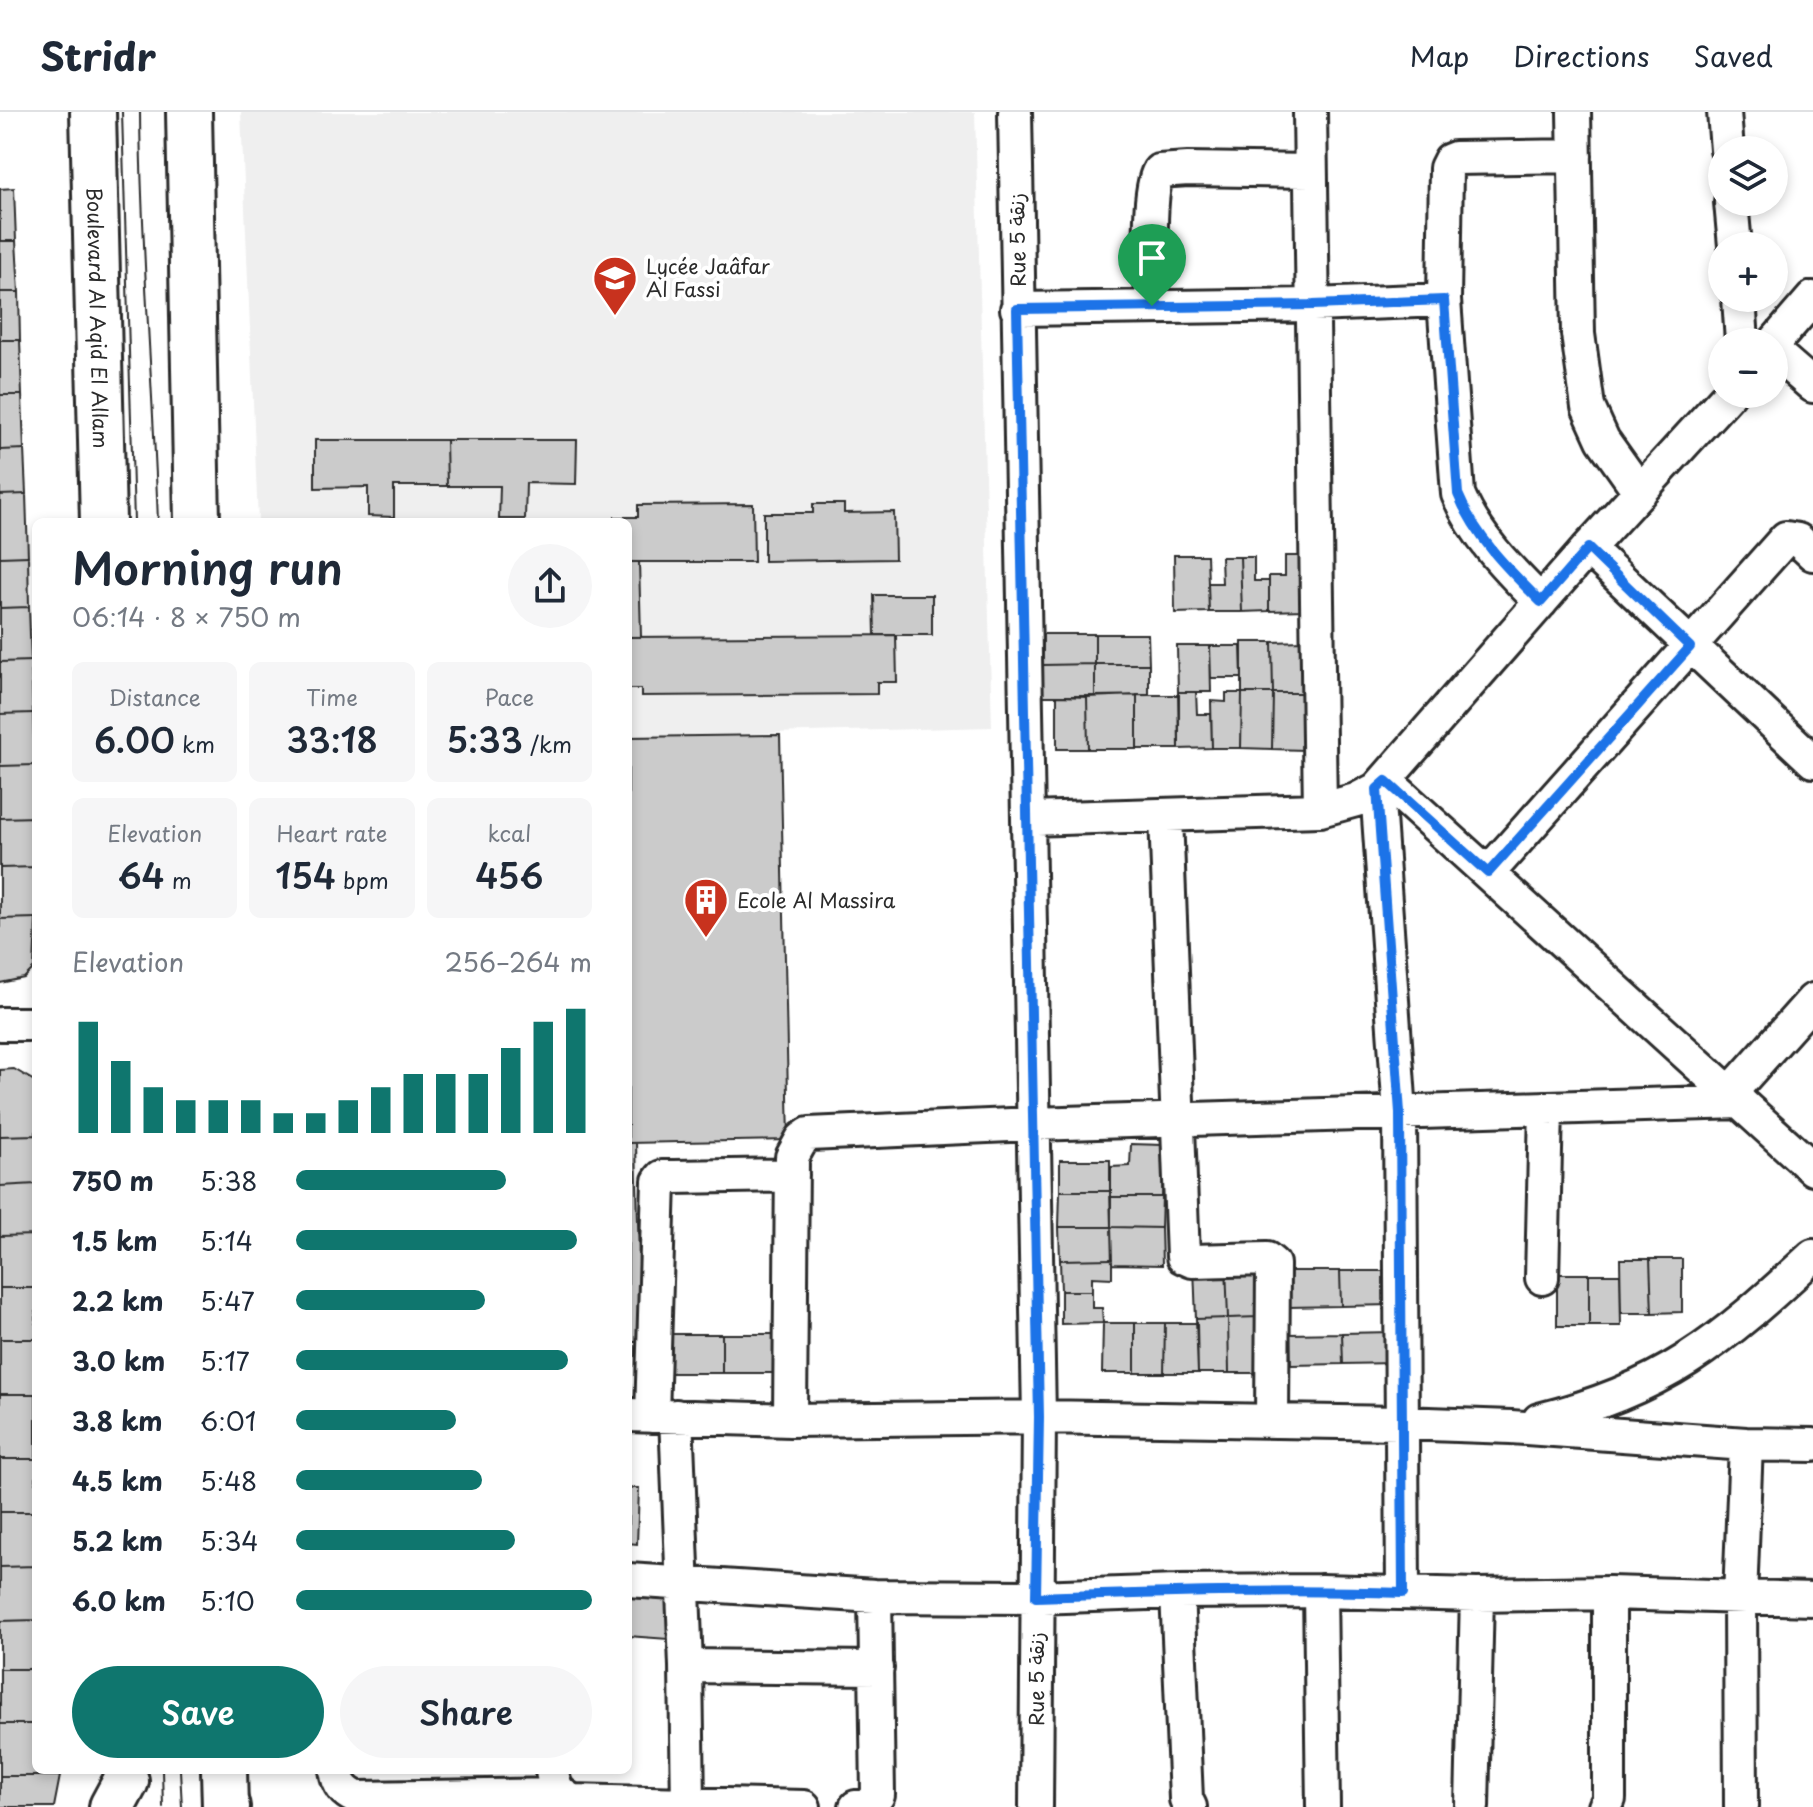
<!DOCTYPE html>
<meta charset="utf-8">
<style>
body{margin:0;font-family:"Playpen Sans","Playpen Sans Arabic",sans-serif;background:#f6f6f7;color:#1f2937;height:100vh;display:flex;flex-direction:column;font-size:30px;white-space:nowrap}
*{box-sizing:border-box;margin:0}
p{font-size:26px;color:#747a83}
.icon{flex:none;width:44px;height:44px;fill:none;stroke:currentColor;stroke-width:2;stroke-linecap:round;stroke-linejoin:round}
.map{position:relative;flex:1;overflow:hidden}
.drawer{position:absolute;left:32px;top:406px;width:600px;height:1256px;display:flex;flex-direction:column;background:#fff;border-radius:12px;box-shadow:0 4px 12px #0003}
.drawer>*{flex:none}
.controls{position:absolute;left:1708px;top:24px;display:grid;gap:16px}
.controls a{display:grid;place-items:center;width:80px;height:80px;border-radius:50%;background:#fff;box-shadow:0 4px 12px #0003;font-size:40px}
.pin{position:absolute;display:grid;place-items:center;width:68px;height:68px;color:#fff;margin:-82px -34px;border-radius:50% 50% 50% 0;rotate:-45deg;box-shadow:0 0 8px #0007}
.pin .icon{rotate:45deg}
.round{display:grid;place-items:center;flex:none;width:84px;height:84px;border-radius:42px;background:#f6f6f7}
.head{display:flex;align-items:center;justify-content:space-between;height:136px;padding:0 40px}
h1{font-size:44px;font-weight:600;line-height:60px}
.stats{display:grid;grid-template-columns:repeat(3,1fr);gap:12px;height:136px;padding:8px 40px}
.stats div{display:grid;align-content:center;border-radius:12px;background:#f6f6f7;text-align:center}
.stats b{font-size:34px;font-weight:600}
.stats small{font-size:22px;font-weight:400}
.stats p{font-size:22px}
.chart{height:224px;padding:16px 40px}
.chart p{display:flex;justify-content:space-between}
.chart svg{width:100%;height:144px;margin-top:8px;stroke:#0f766e;stroke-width:6}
.cta{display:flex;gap:16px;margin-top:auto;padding:16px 40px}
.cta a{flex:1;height:92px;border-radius:48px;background:#0f766e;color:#fff;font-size:32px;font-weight:600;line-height:92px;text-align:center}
.cta a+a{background:#f6f6f7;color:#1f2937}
ul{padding:0 40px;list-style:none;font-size:26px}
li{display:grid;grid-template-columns:128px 96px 1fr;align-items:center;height:60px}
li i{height:20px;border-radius:10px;background:#0f766e}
header{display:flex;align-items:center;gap:48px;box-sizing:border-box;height:112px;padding:0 40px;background:#fff;border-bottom:2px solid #e0e1e3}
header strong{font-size:38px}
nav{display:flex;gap:44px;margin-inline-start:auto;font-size:28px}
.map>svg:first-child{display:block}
</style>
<header>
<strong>Stridr</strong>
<nav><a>Map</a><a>Directions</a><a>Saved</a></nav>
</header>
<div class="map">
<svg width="1813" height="1695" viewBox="0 0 1813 1695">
<rect width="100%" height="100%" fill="#fff"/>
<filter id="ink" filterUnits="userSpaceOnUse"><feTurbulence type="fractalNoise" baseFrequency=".0125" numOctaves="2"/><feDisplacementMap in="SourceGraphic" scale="16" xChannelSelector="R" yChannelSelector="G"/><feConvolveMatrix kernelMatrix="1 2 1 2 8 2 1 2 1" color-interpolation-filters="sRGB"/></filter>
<g filter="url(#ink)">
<!-- built -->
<path fill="#efefef" d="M241 0H975L992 615 628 625V410H258Z"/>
<!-- building -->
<path fill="#cbcbcb" stroke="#2b2b2b" stroke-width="2" d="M14 76 16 129H0V77Z
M0 129H16L19 180H0Z
M0 180H19L20 228H0Z
M0 228H20L22 283H0Z
M0 283H22L24 337 0 338Z
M315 328H446L447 374H394V405L368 404V375L315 376Z
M446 328H577L576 372 526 371 525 407H499L500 374H447Z
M24 337 26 382 0 383V338Z
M26 382 28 444 0 445V383Z
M753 392 754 450H628V410H615V405H638V393Z
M813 392H844V401L894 400 895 447 764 449V401H813Z
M1174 443H1207L1209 500 1175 501Z
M28 444 29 495 0 496V445Z
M1285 444H1302L1304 498 1269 499V464H1285Z
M1221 445H1240L1242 500H1209L1208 471H1222Z
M1240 445H1254V469H1269V499L1242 500Z
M628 450H639L641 525H628Z
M874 483H932V523H875Z
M29 495 31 549 0 550V496Z
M1043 522H1095V552L1043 553Z
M1095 522H1148L1149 552H1095Z
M896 523 897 570H877V582L641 584V577H628V525Z
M1303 529 1304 581H1273L1272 530Z
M1242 530H1272L1273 581H1242Z
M1177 534H1210L1211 580H1178Z
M1210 534H1241L1242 566H1211Z
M31 549 33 601 0 602V550Z
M1095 552V584H1043V553Z
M1095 552H1149V583L1095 584Z
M1178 580H1196L1197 602H1211L1212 636 1179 637Z
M1226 581H1242L1241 636H1212L1211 589 1226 590Z
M1242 581H1273L1272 637 1241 636Z
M1273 581H1304V638L1272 637Z
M1137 583H1179V637H1137Z
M1137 583V637H1088L1087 585Z
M1057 584 1087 585 1088 637H1057Z
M33 601 35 653 0 654V602Z
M780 623 789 1028 628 1031V625Z
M35 653 36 705 0 706V654Z
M36 705V755L0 756V706Z
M36 755V806L0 807V756Z
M36 806 34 856 24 866 0 871V807Z
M14 957 36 970V1023L0 1024V958Z
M36 1023V1072L0 1074V1024Z
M628 1031H636L641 1230H628Z
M1131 1032 1163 1033 1162 1085H1111V1055L1130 1054Z
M1060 1048H1110V1079H1060Z
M36 1072V1123L0 1124V1074Z
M1060 1079H1110L1111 1115H1059Z
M1111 1085H1162L1161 1116 1111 1115Z
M1059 1115H1111L1112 1147 1060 1148Z
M1111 1115 1161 1116 1162 1153 1112 1152Z
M36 1123V1176H0V1124Z
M1112 1147V1166L1092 1165V1179H1061L1060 1148Z
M1620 1147H1650L1652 1201H1621Z
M1650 1147H1682V1200L1652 1201Z
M1259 1153V1205L1228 1206 1226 1154Z
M1226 1154 1228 1206 1196 1207 1194 1155Z
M1287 1159H1340L1341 1194 1288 1195Z
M1340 1159H1393V1193L1341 1194Z
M1557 1162H1589V1214H1557Z
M1589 1162H1620L1621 1214H1589Z
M0 1176H36V1227H0Z
M1061 1179H1092V1196H1102L1103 1211 1061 1212Z
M1259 1205 1260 1261H1229L1228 1206Z
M1228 1206 1229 1261H1198L1196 1207Z
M1103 1211H1135V1261H1102Z
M1135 1211H1165L1164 1261H1135Z
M1165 1211H1197L1198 1261H1164Z
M1393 1220 1394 1251 1343 1252 1342 1221Z
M1342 1221 1343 1252 1291 1253 1290 1222Z
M669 1222H722V1261H669Z
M722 1222H774V1261H722Z
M0 1227H36V1282H0Z
M0 1282H36V1347H0Z
M0 1347H36V1400H0Z
M628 1376H639L637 1432 628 1431Z
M0 1400H36V1454L0 1455Z
M36 1454V1508L0 1509V1455Z
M628 1485 670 1487 668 1527 628 1524Z
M36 1508V1557H0V1509Z
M0 1557H36V1612H0Z
M0 1612H36V1658H60V1664H0Z
M0 1664H60L54 1695H0Z"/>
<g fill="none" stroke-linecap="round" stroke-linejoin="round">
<!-- minor casing -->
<g stroke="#2b2b2b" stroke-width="38">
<path id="minor" d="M1015 0 1039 1305 1036 1695
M1310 0 1320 698
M1574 0 1578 222 1588 295 1603 328 1640 380
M1724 0 1727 38
M1731 90 1735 134
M1739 186 1742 230
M1152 194C1152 166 1146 81 1159 59L1188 57 1310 59
M1017 197 1313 193 1444 188
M1774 231 1813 186
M1774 240 1813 274
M1588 436 1813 649
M1541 490C1508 457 1476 425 1458 382L1444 188 1446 56 1450 48 1455 46 1575 44
M1386 669 1813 1057
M1377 677 1400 1001 1403 1481
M1166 704 1183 1145 1192 1149 1267 1147 1273 1152 1272 1308
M1029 707 1320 698 1356 688 1377 677 1588 436 1729 282
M1488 761 1786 426 1798 428 1813 442
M0 912H36
M1730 981 1813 888
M1542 1166 1546 996
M628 1303 790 1308 1039 1305 1402 1311 1511 1315 1746 1332 1813 1333
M652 1304 659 1069 662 1065H674L792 1063
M676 1304 686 1554 688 1692
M790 1308 792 1045 802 1027 809 1022 1033 1012 1740 990
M1539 1308C1663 1278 1722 1229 1813 1144
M628 1468 875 1484 1036 1485 1177 1480 1320 1479 1477 1483 1609 1481 1813 1487
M1320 1479 1323 1695
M1177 1480 1186 1687 1190 1695
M686 1554 877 1556
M336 1658C338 1673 344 1680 357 1686L561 1683
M552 1658C554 1675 557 1681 573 1689L804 1695
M856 1695 869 1694 878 1683 875 1484
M1472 1695 1477 1483
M1605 1695 1609 1687V1481
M1741 1695 1740 1486 1746 1332"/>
</g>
<!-- secondary casing -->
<g stroke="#2b2b2b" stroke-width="50">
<g id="secondary">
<path id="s1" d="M93 0 103 410"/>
<path d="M189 0 197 410"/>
<path d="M224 1658 225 1695"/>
</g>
</g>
<!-- primary casing -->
<g stroke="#2b2b2b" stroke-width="50">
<path id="primary" d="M225 1691 227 1695
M112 1695 126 1669"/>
</g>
<!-- minor -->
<use href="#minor" stroke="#fff" stroke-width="32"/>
<!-- secondary -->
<use href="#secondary" stroke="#fff" stroke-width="44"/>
<!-- primary -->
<use href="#primary" stroke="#fff" stroke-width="44"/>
<!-- tram -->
<path stroke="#2b2b2b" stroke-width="2" d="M122 0 134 410
M140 0C141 137 153 273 158 410
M162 1658 163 1695
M180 1658 182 1695"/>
</g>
</g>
<g fill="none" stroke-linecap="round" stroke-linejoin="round" filter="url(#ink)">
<!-- route casing -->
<g stroke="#fff" stroke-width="16">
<path id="route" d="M1444 188 1458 382C1476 426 1508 457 1541 490L1588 436 1690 535 1488 761 1386 669 1377 677 1400 1001 1403 1481C1280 1477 1158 1481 1036 1485L1039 1305 1017 197 1313 193Z"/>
</g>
<!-- route -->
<use href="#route" stroke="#1a73e8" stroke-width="10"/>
</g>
<!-- icons -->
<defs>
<g id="school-pin" transform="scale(2.3)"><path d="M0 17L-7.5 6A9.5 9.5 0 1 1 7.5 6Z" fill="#c8321e" stroke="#fff"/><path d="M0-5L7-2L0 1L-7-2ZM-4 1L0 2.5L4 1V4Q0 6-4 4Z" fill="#fff"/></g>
<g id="building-pin" transform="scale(2.3)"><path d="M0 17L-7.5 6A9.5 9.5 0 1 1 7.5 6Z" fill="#c8321e" stroke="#fff"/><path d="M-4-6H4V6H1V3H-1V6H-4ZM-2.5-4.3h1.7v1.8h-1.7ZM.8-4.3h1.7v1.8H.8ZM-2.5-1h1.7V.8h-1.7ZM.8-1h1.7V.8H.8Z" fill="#fff"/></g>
</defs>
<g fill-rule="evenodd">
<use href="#school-pin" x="615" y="166"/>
<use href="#building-pin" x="706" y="788"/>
</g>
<g text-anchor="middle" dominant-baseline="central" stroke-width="8" stroke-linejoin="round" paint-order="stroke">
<!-- street labels -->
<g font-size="20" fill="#2b2b2b" stroke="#fff">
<text transform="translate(1017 128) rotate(-91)">Rue 5 زنقة</text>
<text stroke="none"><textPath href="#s1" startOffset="206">Boulevard Al Aqid El Allam</textPath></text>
<text transform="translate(1036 1567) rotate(-90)">Rue 5 زنقة</text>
</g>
<!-- poi labels -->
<g font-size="20" fill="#2b2b2b" stroke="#fff" text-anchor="start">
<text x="646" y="154">Lycée Jaâfar<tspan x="646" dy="23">Al Fassi</tspan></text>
<text x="737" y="788">Ecole Al Massira</text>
</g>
</g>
</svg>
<div class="controls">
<a><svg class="icon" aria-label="layers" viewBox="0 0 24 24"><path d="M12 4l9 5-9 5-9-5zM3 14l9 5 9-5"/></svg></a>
<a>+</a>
<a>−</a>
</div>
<div class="pin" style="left:1152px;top:194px;background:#1e9e55"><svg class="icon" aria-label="arrive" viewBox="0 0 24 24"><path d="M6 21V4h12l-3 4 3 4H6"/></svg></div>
<section class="drawer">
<div class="head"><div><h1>Morning run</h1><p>06:14 · 8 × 750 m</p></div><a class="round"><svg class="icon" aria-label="share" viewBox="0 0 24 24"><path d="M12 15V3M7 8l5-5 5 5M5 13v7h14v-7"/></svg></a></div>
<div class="stats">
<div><p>Distance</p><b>6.00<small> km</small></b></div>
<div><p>Time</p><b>33:18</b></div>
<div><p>Pace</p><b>5:33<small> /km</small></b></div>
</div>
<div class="stats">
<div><p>Elevation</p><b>64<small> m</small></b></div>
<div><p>Heart rate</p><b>154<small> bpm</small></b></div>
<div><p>kcal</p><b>456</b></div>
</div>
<div class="chart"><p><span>Elevation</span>256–264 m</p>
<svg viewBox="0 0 160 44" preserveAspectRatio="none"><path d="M5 44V10M15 44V22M25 44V30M35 44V34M45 44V34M55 44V34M65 44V38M75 44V38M85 44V34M95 44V30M105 44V26M115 44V26M125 44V26M135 44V18M145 44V10M155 44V6"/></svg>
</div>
<ul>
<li><b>750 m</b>5:38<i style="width:71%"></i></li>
<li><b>1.5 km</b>5:14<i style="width:95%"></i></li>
<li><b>2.2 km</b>5:47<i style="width:64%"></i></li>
<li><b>3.0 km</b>5:17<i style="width:92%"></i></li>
<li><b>3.8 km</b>6:01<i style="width:54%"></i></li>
<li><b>4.5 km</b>5:48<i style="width:63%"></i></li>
<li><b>5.2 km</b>5:34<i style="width:74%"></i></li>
<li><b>6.0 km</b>5:10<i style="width:100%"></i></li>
</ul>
<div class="cta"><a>Save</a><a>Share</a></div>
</section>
</div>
